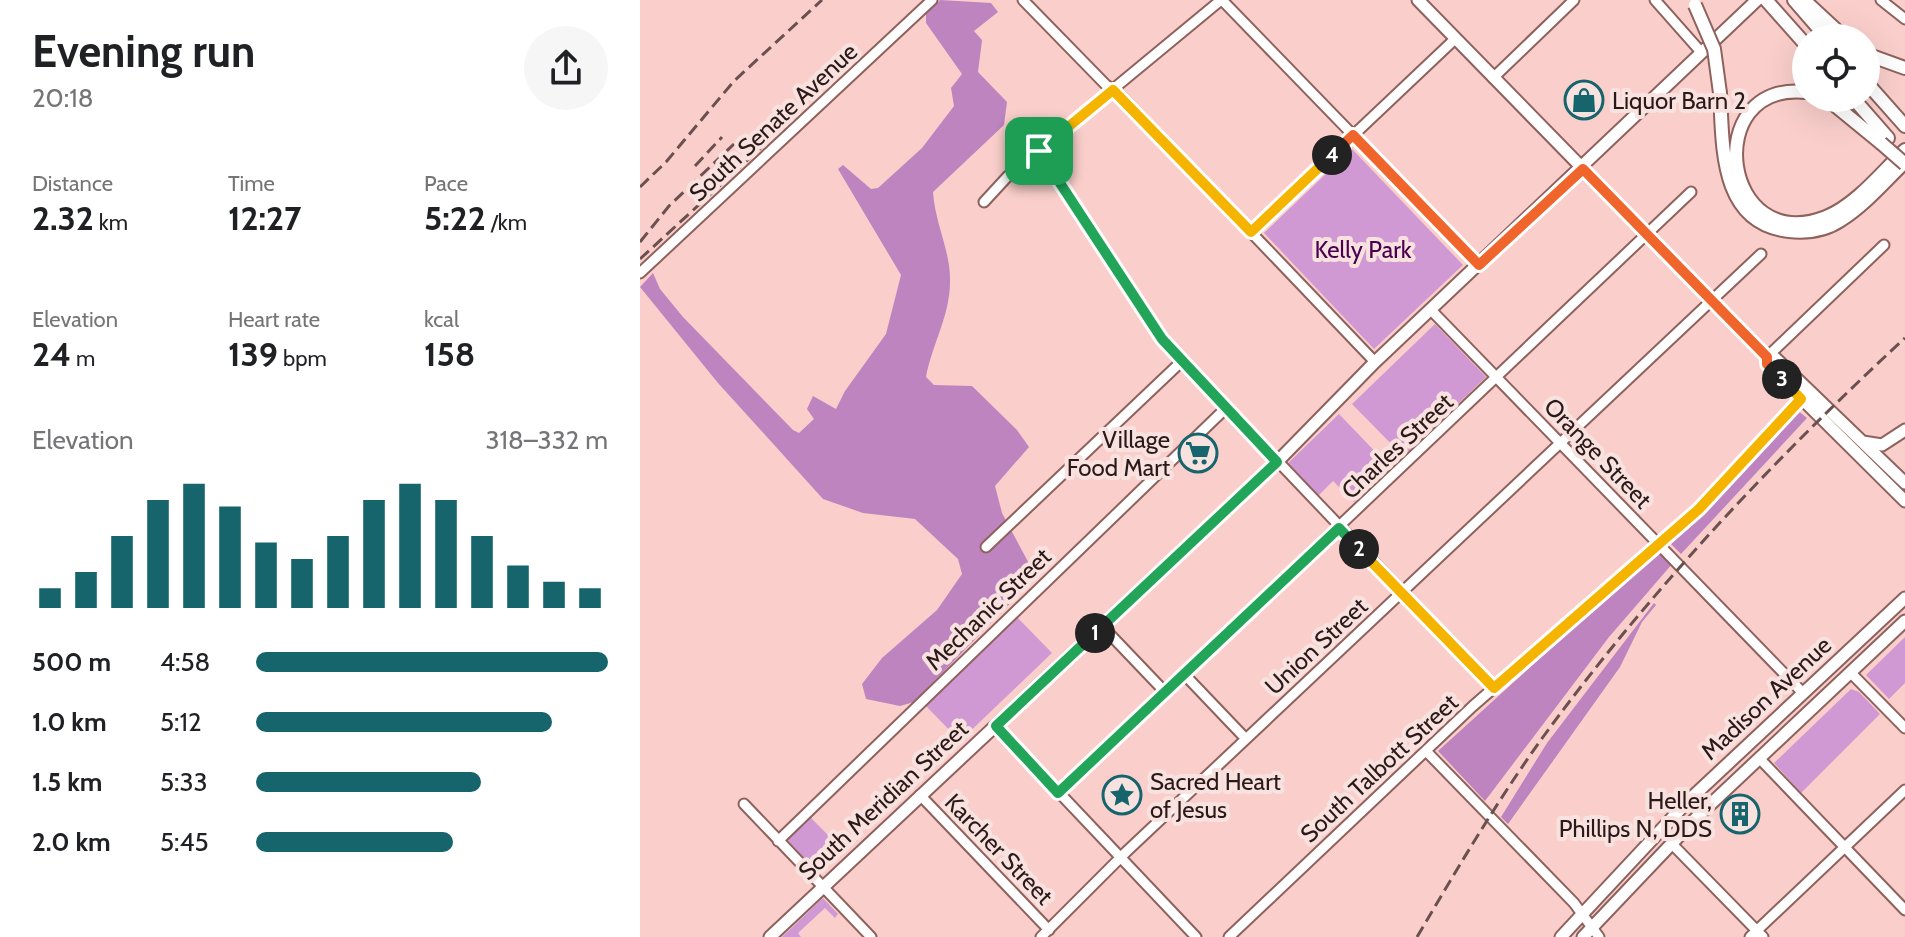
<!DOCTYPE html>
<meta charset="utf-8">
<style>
body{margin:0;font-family:Cabin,sans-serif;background:#f6f6f6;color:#202124;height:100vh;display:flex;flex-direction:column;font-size:30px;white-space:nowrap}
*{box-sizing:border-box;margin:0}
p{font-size:26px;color:#757577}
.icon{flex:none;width:44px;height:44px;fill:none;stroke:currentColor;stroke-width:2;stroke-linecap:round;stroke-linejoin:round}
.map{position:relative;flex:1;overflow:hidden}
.side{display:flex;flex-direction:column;background:#fff;width:640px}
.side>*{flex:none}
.buttons{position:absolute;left:1152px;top:24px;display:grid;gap:16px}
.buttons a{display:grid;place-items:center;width:88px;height:88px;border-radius:50%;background:#fff;box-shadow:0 8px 32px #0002;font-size:40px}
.pin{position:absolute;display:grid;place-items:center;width:68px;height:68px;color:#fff;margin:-34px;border-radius:16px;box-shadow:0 4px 12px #0006}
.km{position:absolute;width:40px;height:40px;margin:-20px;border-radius:50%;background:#222;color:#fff;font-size:22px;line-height:40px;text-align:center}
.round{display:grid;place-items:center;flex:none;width:84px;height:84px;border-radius:42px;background:#f6f6f6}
.head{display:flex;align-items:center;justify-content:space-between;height:136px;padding:0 32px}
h1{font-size:44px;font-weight:800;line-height:60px}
.figures{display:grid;grid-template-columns:repeat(3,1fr);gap:12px;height:136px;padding:8px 32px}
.figures div{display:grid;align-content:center}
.figures b{font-size:34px;font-weight:800}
.figures small{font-size:22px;font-weight:400}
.figures p{font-size:22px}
.chart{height:224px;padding:16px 32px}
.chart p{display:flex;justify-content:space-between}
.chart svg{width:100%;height:144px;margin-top:8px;stroke:#16646c;stroke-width:6}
ul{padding:0 32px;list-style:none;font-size:26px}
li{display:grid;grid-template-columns:128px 96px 1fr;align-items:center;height:60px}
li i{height:20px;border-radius:10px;background:#16646c}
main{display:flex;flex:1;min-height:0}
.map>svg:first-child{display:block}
</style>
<main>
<section class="side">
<div class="head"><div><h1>Evening run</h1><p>20:18</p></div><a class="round"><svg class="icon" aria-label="share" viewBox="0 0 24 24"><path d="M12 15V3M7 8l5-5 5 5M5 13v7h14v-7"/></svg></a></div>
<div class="figures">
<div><p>Distance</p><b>2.32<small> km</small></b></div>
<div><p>Time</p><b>12:27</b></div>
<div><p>Pace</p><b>5:22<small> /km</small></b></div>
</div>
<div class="figures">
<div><p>Elevation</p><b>24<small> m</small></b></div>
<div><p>Heart rate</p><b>139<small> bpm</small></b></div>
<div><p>kcal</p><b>158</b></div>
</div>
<div class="chart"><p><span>Elevation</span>318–332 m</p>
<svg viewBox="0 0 160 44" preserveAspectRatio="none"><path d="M5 44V38M15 44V33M25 44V22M35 44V11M45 44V6M55 44V13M65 44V24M75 44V29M85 44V22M95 44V11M105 44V6M115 44V11M125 44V22M135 44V31M145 44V36M155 44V38"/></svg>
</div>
<ul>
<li><b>500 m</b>4:58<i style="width:100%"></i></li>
<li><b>1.0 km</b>5:12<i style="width:84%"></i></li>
<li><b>1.5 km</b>5:33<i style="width:64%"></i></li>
<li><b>2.0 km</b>5:45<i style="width:56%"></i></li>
</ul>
</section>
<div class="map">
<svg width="1265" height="937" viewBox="0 0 1265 937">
<rect width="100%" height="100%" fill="#facfcb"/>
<!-- green -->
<path fill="#d199d3" d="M712 149 823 265 734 349 624 233Z
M795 324 846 377 763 456 712 404Z
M699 414 750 467 714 502 693 481 677 497 646 465Z
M375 615 412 653 320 741 283 703Z
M1265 637V683L1249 699 1226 675Z
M1211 689 1219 692 1240 714 1161 793 1134 763Z
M170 817 204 851 179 874 144 837Z
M183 898 198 914 195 918 185 908 158 933 161 937H142Z"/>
<!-- forest -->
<path fill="#bd84bf" d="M300 0 351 3 358 12 334 31 342 40 338 72 367 102 364 125 293 192C295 223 310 250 310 279 311 314 292 344 286 377L294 385 332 386 377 430 389 447 355 486 362 513 393 571 384 589 274 702 260 706 226 699 222 684 242 658 297 610 322 574 318 559 275 519 223 513 183 499 78 383 0 287 13 273 20 289 43 317 153 430 159 433 174 419 167 409 173 396 196 409 205 391 246 334 261 275 198 169 203 165 231 189 238 188 282 148 314 106 311 88 322 74 286 23V14Z
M1157 410 1167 418 1041 554 1029 542 1098 478Z
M1019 550 1033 563 969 637 845 801 798 751Z
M1014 603 1016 605 1002 622 980 667 868 824 861 817 907 743Z"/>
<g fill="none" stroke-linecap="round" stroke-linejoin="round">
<!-- minor casing -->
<g stroke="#8e615c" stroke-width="13">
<path id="minor" d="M383 0 466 85 478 93 735 362
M582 0 839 265
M1015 0 1061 52
M1241 0 1265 19
M853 78 934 0
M399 151 526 344 854 688
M344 202 368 176 581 0
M611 232 815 39
M0 273 292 0
M791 310 1163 693
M1127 357 1244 245
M346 547 542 361
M462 626 525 692
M1210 672 1265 728
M544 674 606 739
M356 726 556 937
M786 751 934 903 959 937
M1119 758 1265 910
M418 793 1051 192
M280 795 409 930
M104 804 231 937
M138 841 586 408
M1031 843 1123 937
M401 937 486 852 1121 254
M589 937 833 706 1059 509 1161 399
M1110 937 1265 790"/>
</g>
<!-- major casing -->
<g stroke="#8e615c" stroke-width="15">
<path id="major" d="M778 0 1127 357V364L1265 501
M1127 357 1135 358 1265 483
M1223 442 1242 445 1265 430
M130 937 637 462 735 362 1117 0
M921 937 1048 801 1265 598
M943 937 1057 817 1265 621"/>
</g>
<!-- highway casing -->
<g stroke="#8e615c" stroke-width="16">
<path id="highway" d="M1126 0 1166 45
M1154 0 1187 38
M1164 0 1205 38
M1226 54 1265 68
M1226 82 1265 126
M1166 92C1059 81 1082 258 1186 217 1216 205 1242 172 1265 150
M1080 93C1083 146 1079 223 1149 231 1167 233 1186 230 1201 220 1225 205 1245 181 1265 162
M1186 98 1241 143
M1213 98 1248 138"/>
</g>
<!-- minor -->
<use href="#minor" stroke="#fff" stroke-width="9"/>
<!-- major -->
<use href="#major" stroke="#fff" stroke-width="11"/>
<!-- highway -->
<use href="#highway" stroke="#fff" stroke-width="12"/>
<!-- rail -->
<path stroke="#6a504e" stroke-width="3" stroke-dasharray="12 6" stroke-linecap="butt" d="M55 166 82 137
M0 187 26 162 94 81 182 0
M0 242 29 206 94 144
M0 259 126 143
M777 937C817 869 857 801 903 737 1009 592 1133 460 1265 338"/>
<!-- highway-bridge casing -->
<g stroke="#8e615c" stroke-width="16" stroke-linecap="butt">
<path id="highway-bridge" d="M1055 5 1074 49 1080 93
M1241 143 1265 164"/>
</g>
<!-- highway-bridge -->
<use href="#highway-bridge" stroke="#fff" stroke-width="12"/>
</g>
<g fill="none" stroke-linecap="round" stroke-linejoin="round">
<!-- split-1 casing -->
<g stroke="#fff" stroke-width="16">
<path id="split-1" d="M399 151 522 339 637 462 455 633"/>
</g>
<!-- split-2 casing -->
<g stroke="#fff" stroke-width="16">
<path id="split-2" d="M455 633 356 726 418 793 699 528 719 549"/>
</g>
<!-- split-3 casing -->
<g stroke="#fff" stroke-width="16">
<path id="split-3" d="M719 549 854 688 1059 509 1161 399 1142 379"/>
</g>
<!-- split-4 casing -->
<g stroke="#fff" stroke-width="16">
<path id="split-4" d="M692 155 713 135 839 265 943 169 1127 357V364L1142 379"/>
</g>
<!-- split-5 casing -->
<g stroke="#fff" stroke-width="16">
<path id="split-5" d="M399 151 473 90 611 232 692 155"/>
</g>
<!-- split-1 -->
<use href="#split-1" stroke="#22a559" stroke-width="10"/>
<!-- split-2 -->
<use href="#split-2" stroke="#22a559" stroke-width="10"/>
<!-- split-3 -->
<use href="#split-3" stroke="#f5b400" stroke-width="10"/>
<!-- split-4 -->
<use href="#split-4" stroke="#f0652b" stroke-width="10"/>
<!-- split-5 -->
<use href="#split-5" stroke="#f5b400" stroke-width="10"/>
</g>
<!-- icons -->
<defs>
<g id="shop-ring" transform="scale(2)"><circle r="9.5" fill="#f8e2e0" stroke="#16646c" stroke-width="1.5"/><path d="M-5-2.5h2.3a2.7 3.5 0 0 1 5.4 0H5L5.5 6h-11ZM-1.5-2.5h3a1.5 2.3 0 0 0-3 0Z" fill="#16646c"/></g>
<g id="supermarket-ring" transform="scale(2)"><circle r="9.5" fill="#f8e2e0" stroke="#16646c" stroke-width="1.5"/><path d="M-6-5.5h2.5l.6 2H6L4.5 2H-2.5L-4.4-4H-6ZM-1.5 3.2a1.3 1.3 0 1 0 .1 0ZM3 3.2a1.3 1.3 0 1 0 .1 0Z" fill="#16646c"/></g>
<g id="sight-ring" transform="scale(2)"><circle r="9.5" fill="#f8e2e0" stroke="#16646c" stroke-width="1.5"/><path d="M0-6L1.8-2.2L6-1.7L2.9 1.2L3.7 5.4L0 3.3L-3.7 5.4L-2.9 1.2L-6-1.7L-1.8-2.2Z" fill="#16646c"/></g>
<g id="building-ring" transform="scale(2)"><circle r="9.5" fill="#f8e2e0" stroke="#16646c" stroke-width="1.5"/><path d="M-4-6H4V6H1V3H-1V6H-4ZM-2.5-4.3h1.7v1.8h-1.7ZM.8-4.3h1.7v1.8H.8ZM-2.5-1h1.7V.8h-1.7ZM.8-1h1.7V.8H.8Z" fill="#16646c"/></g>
</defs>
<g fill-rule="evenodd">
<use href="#shop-ring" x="944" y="100"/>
<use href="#supermarket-ring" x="558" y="453"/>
<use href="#sight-ring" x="482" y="795"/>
<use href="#building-ring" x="1100" y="814"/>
</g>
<g text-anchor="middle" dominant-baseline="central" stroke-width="8" stroke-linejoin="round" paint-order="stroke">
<!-- poi labels -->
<g font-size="24" fill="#2b1917" stroke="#f8e2e0" text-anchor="start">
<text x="972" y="100">Liquor Barn 2</text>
<text x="530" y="439" text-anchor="end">Village<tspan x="530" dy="28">Food Mart</tspan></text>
<text x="510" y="781">Sacred Heart<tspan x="510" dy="28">of Jesus</tspan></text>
<text x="1072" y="800" text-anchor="end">Heller,<tspan x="1072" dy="28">Phillips N, DDS</tspan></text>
</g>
<!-- street labels -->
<g font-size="24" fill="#2b1917" stroke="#f8e2e0">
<text transform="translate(133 122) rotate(-43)">South Senate Avenue</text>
<text transform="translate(757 446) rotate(-43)">Charles Street</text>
<text transform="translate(958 453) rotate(46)">Orange Street</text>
<text transform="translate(348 609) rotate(-44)">Mechanic Street</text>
<text transform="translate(676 646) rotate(-43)">Union Street</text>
<text transform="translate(1126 698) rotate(-43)">Madison Avenue</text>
<text transform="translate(739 768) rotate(-43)">South Talbott Street</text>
<text transform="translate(243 800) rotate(-43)">South Meridian Street</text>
<text transform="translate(359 849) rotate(46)">Karcher Street</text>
</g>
<!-- park labels -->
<g font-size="24" fill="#49004d" stroke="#f8e2e0">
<text x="723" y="249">Kelly Park</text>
</g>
</g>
</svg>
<div class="buttons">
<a><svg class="icon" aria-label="locate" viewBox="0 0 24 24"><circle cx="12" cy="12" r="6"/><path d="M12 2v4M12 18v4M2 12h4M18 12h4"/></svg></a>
</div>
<div class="pin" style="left:399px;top:151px;background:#1e9e55"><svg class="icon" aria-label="arrive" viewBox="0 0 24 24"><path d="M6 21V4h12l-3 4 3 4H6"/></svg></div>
<b class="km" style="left:455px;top:633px">1</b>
<b class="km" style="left:719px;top:549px">2</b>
<b class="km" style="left:1142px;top:379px">3</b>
<b class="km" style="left:692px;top:155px">4</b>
</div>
</main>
